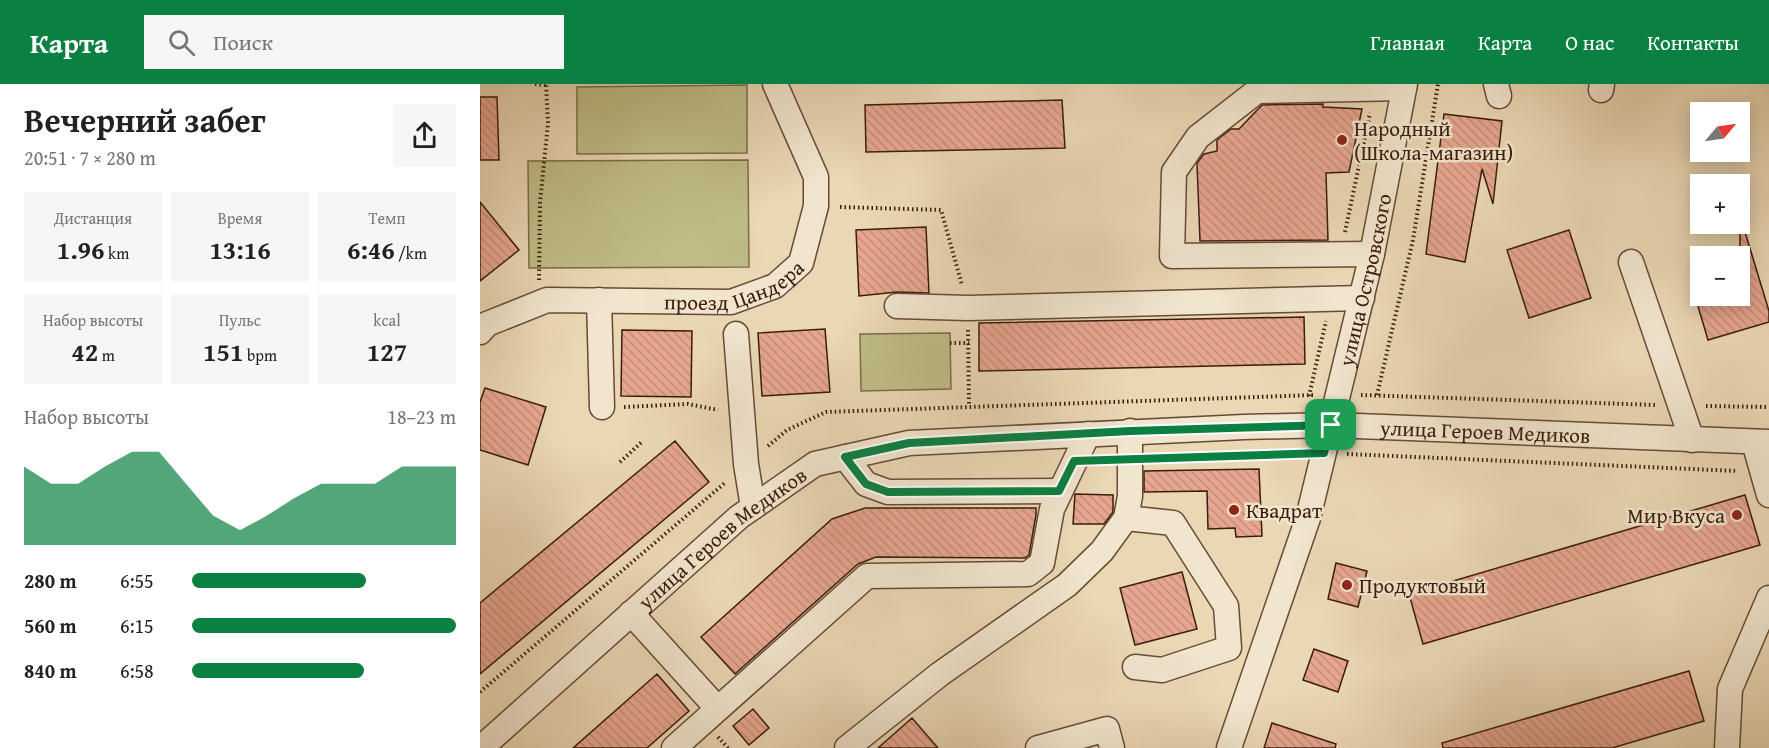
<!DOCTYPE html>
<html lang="ru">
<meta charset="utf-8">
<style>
body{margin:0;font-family:"Gentium Book Plus",serif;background:#f6f6f6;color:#222;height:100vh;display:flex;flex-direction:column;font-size:22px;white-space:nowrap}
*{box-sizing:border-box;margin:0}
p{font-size:20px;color:#767676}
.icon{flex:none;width:33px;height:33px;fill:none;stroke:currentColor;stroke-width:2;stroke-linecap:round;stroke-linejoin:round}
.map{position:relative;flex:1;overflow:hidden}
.panel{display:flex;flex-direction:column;background:#fff;width:480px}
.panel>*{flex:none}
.needle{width:39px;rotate:61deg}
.buttons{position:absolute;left:1210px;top:18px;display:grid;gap:12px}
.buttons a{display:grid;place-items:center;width:60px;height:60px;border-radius:0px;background:#fff;box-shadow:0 3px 15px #0003;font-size:30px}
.pin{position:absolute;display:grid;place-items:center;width:51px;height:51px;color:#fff;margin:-26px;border-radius:12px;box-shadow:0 3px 9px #0006}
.round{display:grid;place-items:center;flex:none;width:63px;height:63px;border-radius:0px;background:#f6f6f6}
.overview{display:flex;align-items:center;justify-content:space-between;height:102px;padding:0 24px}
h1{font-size:33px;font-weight:800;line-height:45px}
.figures{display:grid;grid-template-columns:repeat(3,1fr);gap:9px;height:102px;padding:6px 24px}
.figures div{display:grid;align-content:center;border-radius:0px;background:#f6f6f6;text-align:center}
.figures b{font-size:26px;font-weight:800}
.figures small{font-size:16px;font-weight:400}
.figures p{font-size:16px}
.chart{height:168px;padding:12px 24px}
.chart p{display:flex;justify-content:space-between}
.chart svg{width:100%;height:108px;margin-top:6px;fill:#0b8043;opacity:.7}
ul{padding:0 24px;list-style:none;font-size:20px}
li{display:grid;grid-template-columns:96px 72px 1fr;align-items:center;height:45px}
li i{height:15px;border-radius:8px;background:#0b8043}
header{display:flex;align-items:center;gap:36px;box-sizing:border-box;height:84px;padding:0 30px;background:#0b8043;color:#fff}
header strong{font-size:28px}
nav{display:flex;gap:33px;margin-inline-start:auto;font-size:21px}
.search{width:420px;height:54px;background:#f6f6f6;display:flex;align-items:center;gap:15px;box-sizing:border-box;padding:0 21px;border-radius:0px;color:#767676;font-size:22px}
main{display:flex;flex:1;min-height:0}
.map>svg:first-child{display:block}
</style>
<header>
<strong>Карта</strong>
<div class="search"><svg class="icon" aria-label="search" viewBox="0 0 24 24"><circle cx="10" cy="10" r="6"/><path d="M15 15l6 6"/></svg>Поиск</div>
<nav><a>Главная</a><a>Карта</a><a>О нас</a><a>Контакты</a></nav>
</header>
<main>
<section class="panel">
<div class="overview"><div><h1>Вечерний забег</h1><p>20:51 · 7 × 280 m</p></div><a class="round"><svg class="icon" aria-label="share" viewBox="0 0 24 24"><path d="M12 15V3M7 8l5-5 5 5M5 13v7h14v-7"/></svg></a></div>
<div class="figures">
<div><p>Дистанция</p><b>1.96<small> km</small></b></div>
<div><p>Время</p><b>13:16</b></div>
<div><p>Темп</p><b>6:46<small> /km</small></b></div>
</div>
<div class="figures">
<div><p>Набор высоты</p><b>42<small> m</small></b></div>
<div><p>Пульс</p><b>151<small> bpm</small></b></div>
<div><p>kcal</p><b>127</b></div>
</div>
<div class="chart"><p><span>Набор высоты</span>18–23 m</p>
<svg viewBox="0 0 160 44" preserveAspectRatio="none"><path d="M0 44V12L10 19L20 19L30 12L40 6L50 6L60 19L70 32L80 38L90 32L100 25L110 19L120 19L130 19L140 12L150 12L160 12V44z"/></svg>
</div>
<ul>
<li><b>280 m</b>6:55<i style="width:66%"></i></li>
<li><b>560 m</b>6:15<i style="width:100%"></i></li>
<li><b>840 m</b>6:58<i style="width:65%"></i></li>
</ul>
</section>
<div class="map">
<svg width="1289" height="664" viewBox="0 0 1289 664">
<defs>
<pattern id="building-back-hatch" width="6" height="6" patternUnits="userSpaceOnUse" patternTransform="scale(1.5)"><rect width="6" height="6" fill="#e6a68f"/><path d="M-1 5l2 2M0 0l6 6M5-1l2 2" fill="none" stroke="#c68e7a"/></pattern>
</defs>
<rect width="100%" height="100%" fill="#ead7b4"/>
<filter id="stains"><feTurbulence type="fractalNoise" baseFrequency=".00333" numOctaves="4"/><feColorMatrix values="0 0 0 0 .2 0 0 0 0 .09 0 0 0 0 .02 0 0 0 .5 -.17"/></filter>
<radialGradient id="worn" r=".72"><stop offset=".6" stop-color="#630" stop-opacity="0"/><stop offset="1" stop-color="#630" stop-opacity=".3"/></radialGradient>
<!-- green -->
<path fill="#bfbc87" stroke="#7d6c4a" stroke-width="1.5" d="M267 1V69L97 70V3Z
M268 76 269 183 49 184 48 77Z
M470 249 471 305 381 307 380 250Z"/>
<!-- building -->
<path fill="url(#building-back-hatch)" stroke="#3b1c0d" stroke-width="1.5" d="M0 13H17L19 76H0Z
M582 16 585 64 386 68 385 21Z
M843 20V23L882 25 869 88 846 89 848 156 720 157 717 79 724 70 737 67V56L751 45H759L782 21Z
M964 30 1022 37 1013 120 1002 85 985 178 946 170Z
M0 118 39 166 0 197Z
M446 143 449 209 417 208 379 212 376 146Z
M1089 146 1111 214 1049 234 1027 166Z
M1265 148 1289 227V238L1228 256 1215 212H1260V149Z
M824 233 825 280 499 287V239Z
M345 245 350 308 282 312 278 249Z
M142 246 212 247 211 313 141 312Z
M5 304 66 323 48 381 0 366V318Z
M195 357 229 398 0 590V519Z
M779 385 782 452 756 453 755 444 728 445 727 407 664 408V387Z
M595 410 633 411V428L624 440H593Z
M1265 411 1280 461 943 560 929 510Z
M385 424H556V431L549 471 545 474 396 473 378 480 255 590 221 553 352 435Z
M856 479 887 487 878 523 848 515Z
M702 488 717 545 655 561 640 504Z
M834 565 868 577 858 608 823 596Z
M1209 587 1224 637 1132 664H963L962 659Z
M177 590 209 627 167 664H93Z
M273 625 289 644 269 661 253 642Z
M432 634 458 664H398Z
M792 639 856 660 855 664H784Z"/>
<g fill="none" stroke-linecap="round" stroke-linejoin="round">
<!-- minor casing -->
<g stroke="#674b37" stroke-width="27">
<g id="minor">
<path d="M1016 0 1019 12"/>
<path d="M1121 6 1122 0"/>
<path d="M892 170 692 172 694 88 718 53 777 7 924 4"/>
<path d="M1151 178 1212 356"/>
<path d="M119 216 122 323"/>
<path d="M417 222 488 224 882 214"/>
<path id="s1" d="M0 248 7 240 67 216 251 218 295 202 321 179 336 122V93L295 0"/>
<path d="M256 250 266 380 273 423"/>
<path d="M1274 358 1289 411"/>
<path d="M365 373 386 400 408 408 579 407"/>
<path d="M646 434 693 439 746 522 749 564 682 586 655 583"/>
<path d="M151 529 237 624"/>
<path id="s2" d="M1 664 259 433 335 380 429 359 764 343 851 341 1289 358"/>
<path d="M194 664 387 492 548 490 562 479 572 425 608 350"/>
<path d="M367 664 460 590 587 501 622 467 646 434 650 412V347"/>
<path d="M558 664 627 645 632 664"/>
<path id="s3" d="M749 664 828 434 892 170 925 0"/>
<path d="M1247 664 1250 605 1289 514"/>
</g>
</g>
<!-- path -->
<path stroke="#3b1c0d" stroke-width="4" stroke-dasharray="1.5 3" stroke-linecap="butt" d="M55 0 66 1
M360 123 461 126 482 201
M865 148 890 29
M59 196 60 119 68 39 66 0
M488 246 489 321
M470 259H489
M881 311 1176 321
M897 311 933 156 958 0
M829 312 846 237
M1226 322 1289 323
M144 323 208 320 238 326
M288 362 307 346 346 328 834 311
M867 370 1258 387
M672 374 821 369
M140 378 163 357
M0 608 246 398
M238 653 248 664"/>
<!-- minor -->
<use href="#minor" stroke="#f1e5ce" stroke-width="24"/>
</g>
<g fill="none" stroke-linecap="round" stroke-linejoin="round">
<!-- route casing -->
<g stroke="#fff" stroke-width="12">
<path id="route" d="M851 341 844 369 594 377 579 407 408 408 386 400 365 373 429 359 650 347Z"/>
</g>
<!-- route -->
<use href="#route" stroke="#0b8043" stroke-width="8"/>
</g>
<!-- markers -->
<g fill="#8f2418" stroke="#f1e5ce" stroke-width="2">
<circle cx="862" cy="56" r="6"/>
<circle cx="754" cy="426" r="6"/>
<circle cx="1257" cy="431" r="6"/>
<circle cx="867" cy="501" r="6"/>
</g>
<g text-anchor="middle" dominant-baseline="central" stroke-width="5" stroke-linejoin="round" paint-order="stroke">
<!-- poi labels -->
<g font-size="21" fill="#3b1c0d" stroke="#f1e5ce" text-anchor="start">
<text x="874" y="44">Народный<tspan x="874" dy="24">(Школа-магазин)</tspan></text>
<text x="766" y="426">Квадрат</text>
<text x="1245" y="431" text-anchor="end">Мир Вкуса</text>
<text x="879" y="501">Продуктовый</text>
</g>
<!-- street labels -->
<g font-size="21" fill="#3b1c0d" stroke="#f1e5ce">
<text stroke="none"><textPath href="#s1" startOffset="266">проезд Цандера</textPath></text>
<text stroke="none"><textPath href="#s3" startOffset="488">улица Островского</textPath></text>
<text stroke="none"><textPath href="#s2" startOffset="1112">улица Героев Медиков</textPath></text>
<text stroke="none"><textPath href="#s2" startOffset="320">улица Героев Медиков</textPath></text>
</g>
</g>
<rect width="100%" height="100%" filter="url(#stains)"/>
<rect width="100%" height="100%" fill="url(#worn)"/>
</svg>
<div class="buttons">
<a><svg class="needle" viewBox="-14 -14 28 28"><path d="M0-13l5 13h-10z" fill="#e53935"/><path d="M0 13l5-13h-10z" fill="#767676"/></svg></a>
<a>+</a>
<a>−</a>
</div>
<div class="pin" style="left:851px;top:341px;background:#1e9e55"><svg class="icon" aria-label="arrive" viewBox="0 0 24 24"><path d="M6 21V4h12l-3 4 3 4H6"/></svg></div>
</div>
</main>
